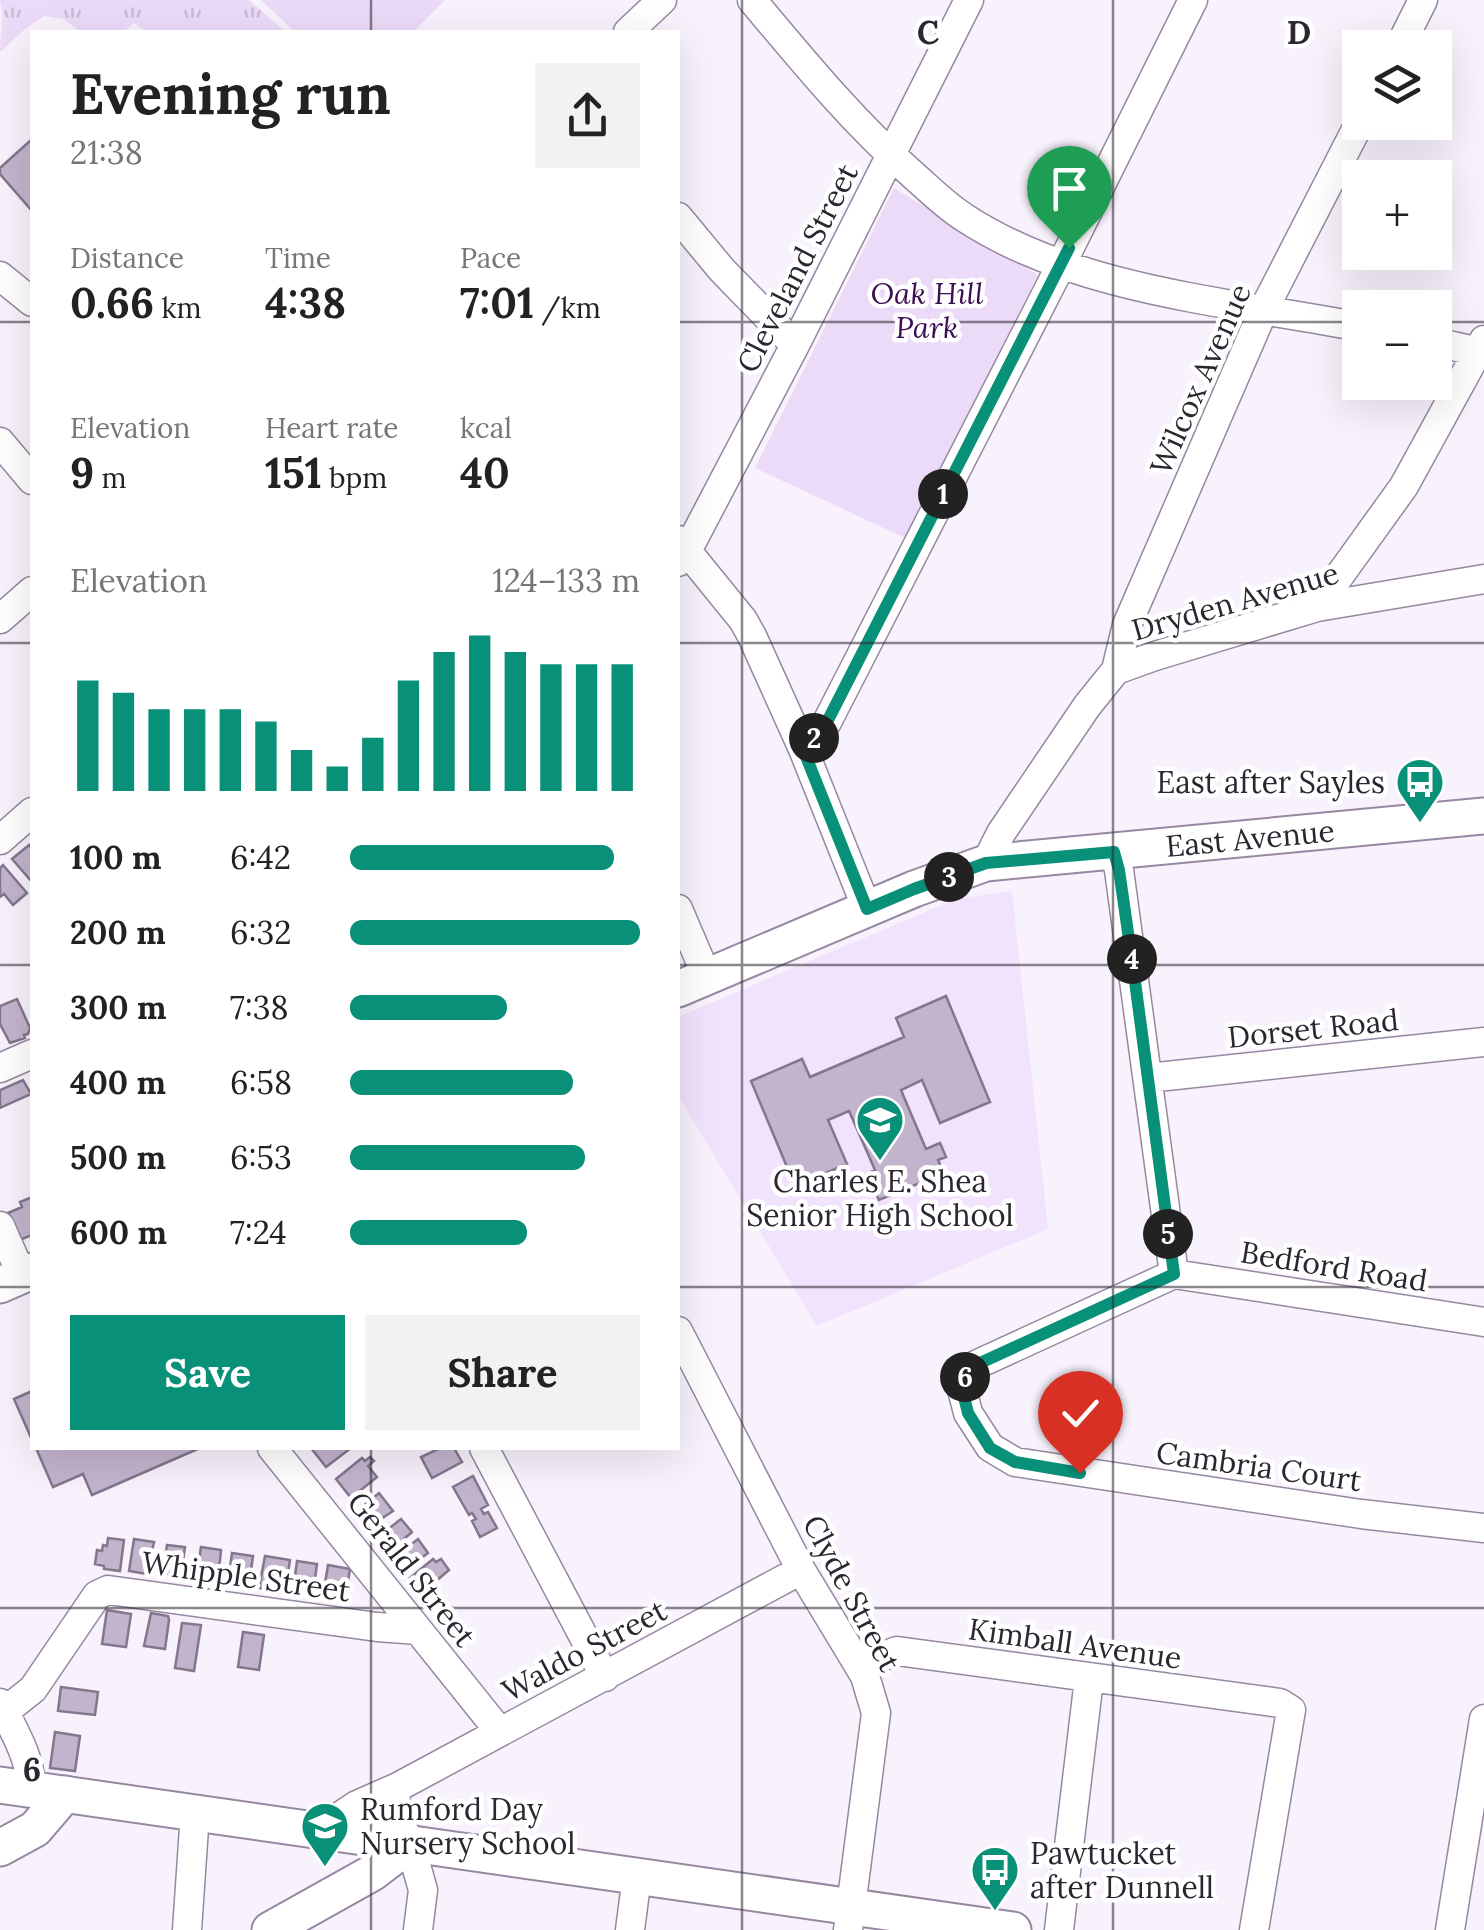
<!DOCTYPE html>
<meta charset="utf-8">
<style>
body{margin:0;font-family:Lora,serif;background:#f2f2f2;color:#222;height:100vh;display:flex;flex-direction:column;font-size:38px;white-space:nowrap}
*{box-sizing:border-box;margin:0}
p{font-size:32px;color:#767676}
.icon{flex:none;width:55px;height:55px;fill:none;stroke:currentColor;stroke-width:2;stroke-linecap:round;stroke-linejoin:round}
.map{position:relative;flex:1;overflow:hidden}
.drawer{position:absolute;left:30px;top:30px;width:650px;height:1420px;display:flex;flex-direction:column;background:#fff;border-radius:0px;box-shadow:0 10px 40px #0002}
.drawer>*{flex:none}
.controls{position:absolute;left:1342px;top:30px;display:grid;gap:20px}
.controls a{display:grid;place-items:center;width:110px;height:110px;border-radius:0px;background:#fff;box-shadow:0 10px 40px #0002;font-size:50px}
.pin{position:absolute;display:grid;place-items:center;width:85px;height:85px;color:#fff;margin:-102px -42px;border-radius:50% 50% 50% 0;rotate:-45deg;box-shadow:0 0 10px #0007}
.pin .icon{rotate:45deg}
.km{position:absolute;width:50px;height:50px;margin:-25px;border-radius:50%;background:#222;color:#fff;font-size:28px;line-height:50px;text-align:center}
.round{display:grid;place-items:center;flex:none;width:105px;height:105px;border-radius:0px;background:#f2f2f2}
.summary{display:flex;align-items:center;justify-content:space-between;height:170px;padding:0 40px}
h1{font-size:55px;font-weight:700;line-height:75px}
.figures{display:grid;grid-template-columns:repeat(3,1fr);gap:15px;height:170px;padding:10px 40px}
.figures div{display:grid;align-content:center}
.figures b{font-size:42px;font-weight:700}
.figures small{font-size:28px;font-weight:400}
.figures p{font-size:28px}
.chart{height:280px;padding:20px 40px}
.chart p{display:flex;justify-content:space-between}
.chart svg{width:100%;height:180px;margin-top:10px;stroke:#099079;stroke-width:6}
.primary-button{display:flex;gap:20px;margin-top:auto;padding:20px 40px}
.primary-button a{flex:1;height:115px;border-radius:0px;background:#099079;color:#fff;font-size:40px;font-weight:700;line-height:115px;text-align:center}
.primary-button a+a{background:#f2f2f2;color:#222}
ul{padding:0 40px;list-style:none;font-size:32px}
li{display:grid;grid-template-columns:160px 120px 1fr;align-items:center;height:75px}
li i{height:25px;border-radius:12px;background:#099079}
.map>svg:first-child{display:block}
</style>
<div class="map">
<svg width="1484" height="1930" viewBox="0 0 1484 1930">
<defs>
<pattern id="grass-tufts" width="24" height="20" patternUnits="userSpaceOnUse" patternTransform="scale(2.5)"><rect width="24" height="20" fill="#ecdaf9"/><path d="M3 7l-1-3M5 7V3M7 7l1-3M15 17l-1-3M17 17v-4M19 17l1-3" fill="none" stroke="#cbbbd6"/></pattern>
</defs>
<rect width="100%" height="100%" fill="#f8f2fc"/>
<!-- built -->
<path fill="#f1e2fd" d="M1012 891 1048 1229 817 1326 678 1095V1017L956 899Z"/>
<!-- grass -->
<path fill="url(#grass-tufts)" d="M0 0H249L283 30 280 32H147L134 23 123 32H80L64 19 44 16 25 29 0 52C0 34 4 16 0 0Z"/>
<!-- park -->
<path fill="#ecdaf9" d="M261 0H445L413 32H295Z
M894 188 1038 275 905 538 755 468Z"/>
<!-- building -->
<path fill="#c2b4cd" stroke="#83768d" stroke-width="2.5" d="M32 139V211L0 174V168Z
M29 845 32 849V882L12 859Z
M3 865 27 893 13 905 4 894 0 897V868Z
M946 996 990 1102 940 1123 922 1080 901 1090 926 1149 940 1143 946 1157 938 1160 944 1173 879 1200 873 1187 865 1190 860 1177 875 1170 849 1111 828 1120 847 1164 795 1186 751 1081 802 1059 810 1077 904 1037 896 1018Z
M17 999 30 1028 28 1034 24 1035 25 1038 10 1043 0 1024V1006Z
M23 1080 31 1094 0 1108V1090Z
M32 1197V1235L20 1240 8 1213 22 1207 20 1202Z
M32 1391V1440L14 1399Z
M36 1448H200L92 1495 83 1474 53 1487Z
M311 1448H351L326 1467Z
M440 1448H454L462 1462 432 1478 421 1457Z
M370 1457 374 1461 368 1466 377 1477 351 1498 336 1479 362 1458 365 1461Z
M473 1476 488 1505 481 1509 484 1514 488 1512 497 1528 480 1537 472 1521 476 1519 472 1513 469 1515 453 1487Z
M379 1493 393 1511 369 1527 356 1512Z
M401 1519 412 1532 389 1552 377 1538Z
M108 1538 124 1540 120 1571 104 1569V1566L95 1564 97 1550 102 1551 103 1545 107 1546Z
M134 1539 154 1542 147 1574 129 1571Z
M418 1539 428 1553 403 1572 393 1558Z
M167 1545 185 1547 181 1576 163 1573Z
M201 1547 221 1550 219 1570H216L214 1581 196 1579Z
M232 1553 253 1556 249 1585 232 1582 233 1569 230 1568Z
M265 1556 290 1560 287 1580 283 1579 281 1591 259 1588Z
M433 1559 436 1562 441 1559 449 1570 422 1593 410 1578Z
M297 1561 317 1564 313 1594 297 1591 298 1583H294Z
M328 1565 350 1569 345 1600 323 1596Z
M107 1610 131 1614 126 1647 102 1644Z
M151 1613 168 1616 169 1620 165 1649 144 1646Z
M182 1623 201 1625 194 1671 175 1668Z
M243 1632 264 1635 259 1670 238 1667Z
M61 1687 98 1692 95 1715 58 1711Z
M55 1732 80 1736 75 1771 50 1768Z"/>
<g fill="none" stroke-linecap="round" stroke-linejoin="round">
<!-- minor casing -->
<g stroke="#9688a0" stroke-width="31">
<path id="minor" d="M752 0C803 61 853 122 912 174 929 189 946 206 965 218 1077 291 1231 302 1360 327
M628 32 662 0
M1399 48 1423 0
M678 217 722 270 795 345
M0 276 32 302
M1435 342 1484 353
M0 442 32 480
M678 540 743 620 752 636 803 749 867 909
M678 562 687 551 795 345 969 0
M1317 607 1404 486 1484 340
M0 619 32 591
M1116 670 1127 625 1264 309 1360 122
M803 749 827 722 1061 265 1193 0
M0 840 32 812
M1114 852 1119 870 1174 1274
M986 863 1001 833 1087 706 1116 670 1155 656 1317 607 1484 579
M678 909 707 977
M0 1068 32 1054
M1148 1078 1484 1042
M0 1226 22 1276
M1484 1322 1174 1274 967 1369 962 1389 968 1413 990 1447 1015 1462 1361 1514 1484 1528
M678 1331 801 1570 865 1676 876 1713 848 1930
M272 1448 500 1732
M484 1448 605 1677
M859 1665 897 1651 1280 1703 1291 1710 1254 1930
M0 1703C14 1731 31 1758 31 1789
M4 1712 33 1689 97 1595 108 1590 377 1627 418 1630
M318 1831 357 1805 398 1787
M187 1930 195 1813
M418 1930 423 1890 410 1844 393 1807 398 1787 801 1570
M630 1930 637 1876
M1059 1930 1089 1679
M1450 1930 1484 1719"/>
</g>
<!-- major casing -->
<g stroke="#9688a0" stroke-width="39">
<g id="major">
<path id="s1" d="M678 989 914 889 986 863 1484 816"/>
<path d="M0 1285 32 1271"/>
<path d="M0 1785 1013 1930"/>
<path d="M0 1848 35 1829 65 1794"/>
<path d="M270 1930 372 1873 410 1844"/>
</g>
</g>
<!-- minor -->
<use href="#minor" stroke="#fff" stroke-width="28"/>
<!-- major -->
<use href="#major" stroke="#fff" stroke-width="35"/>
</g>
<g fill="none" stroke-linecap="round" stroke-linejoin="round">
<!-- route casing -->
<g stroke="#fff" stroke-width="20">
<path id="route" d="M1069 248 827 722 803 749 867 909 914 889 986 863 1114 852 1119 870 1134 974 1174 1274 967 1369 962 1389 968 1413 990 1448 1015 1462 1080 1473"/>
</g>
<!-- route -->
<use href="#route" stroke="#099079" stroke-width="12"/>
</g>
<!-- grid -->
<path fill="none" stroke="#2b262f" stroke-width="2.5" stroke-opacity="0.55" d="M371 0V32M742 0V1930M1113 0V1930M0 322H32M678 322H1360M1435 322H1484M0 643H32M678 643H1484M0 965H32M678 965H1484M0 1287H32M678 1287H1484M371 1448V1930M0 1608H1484"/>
<!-- icons -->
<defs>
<g id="bus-pin" transform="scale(2.5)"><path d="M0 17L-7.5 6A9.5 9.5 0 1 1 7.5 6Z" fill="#099079" stroke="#fff"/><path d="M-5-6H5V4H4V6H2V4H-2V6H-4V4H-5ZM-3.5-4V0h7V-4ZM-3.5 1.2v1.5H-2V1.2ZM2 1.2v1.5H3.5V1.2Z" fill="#fff"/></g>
<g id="school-pin" transform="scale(2.5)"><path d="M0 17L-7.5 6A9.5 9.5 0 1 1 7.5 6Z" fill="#099079" stroke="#fff"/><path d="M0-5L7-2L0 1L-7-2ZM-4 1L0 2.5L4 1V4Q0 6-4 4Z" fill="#fff"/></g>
</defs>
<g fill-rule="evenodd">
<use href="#bus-pin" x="1420" y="782"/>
<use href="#school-pin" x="880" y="1120"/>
<use href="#school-pin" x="325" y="1826"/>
<use href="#bus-pin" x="995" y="1870"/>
</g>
<g text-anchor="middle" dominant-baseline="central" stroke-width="9" stroke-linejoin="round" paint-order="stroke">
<!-- street labels -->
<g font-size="30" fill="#2b262f" stroke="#fff">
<text transform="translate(797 268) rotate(-63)">Cleveland Street</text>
<text transform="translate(1200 379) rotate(-66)">Wilcox Avenue</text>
<text transform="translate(1235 601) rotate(-16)">Dryden Avenue</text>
<text stroke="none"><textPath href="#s1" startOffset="598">East Avenue</textPath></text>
<text transform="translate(1313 1028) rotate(-6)">Dorset Road</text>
<text transform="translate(1334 1266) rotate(9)">Bedford Road</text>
<text transform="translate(1259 1466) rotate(8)">Cambria Court</text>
<text transform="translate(412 1569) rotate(52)">Gerald Street</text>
<text transform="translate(246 1576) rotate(8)">Whipple Street</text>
<text transform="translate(852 1593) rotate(62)">Clyde Street</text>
<text transform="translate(1075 1643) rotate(8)">Kimball Avenue</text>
<text transform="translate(584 1650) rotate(-28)">Waldo Street</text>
</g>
<!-- park labels -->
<g font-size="30" font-style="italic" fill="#3c0e54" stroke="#fff">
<text x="927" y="293">Oak Hill<tspan x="927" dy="34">Park</tspan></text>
</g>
<!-- poi labels -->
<g font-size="30" fill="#2b262f" stroke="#fff" text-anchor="start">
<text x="1385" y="782" text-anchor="end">East after Sayles</text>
<text x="880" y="1181" text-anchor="middle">Charles E. Shea<tspan x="880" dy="34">Senior High School</tspan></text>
<text x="360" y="1809">Rumford Day<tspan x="360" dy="34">Nursery School</tspan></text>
<text x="1030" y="1853">Pawtucket<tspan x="1030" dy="34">after Dunnell</tspan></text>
</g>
</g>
<g font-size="32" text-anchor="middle" font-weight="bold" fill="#2b262f" stroke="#fff" stroke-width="9" stroke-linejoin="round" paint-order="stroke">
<text x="928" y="44">C</text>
<text x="1299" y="44">D</text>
<text x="32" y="1781">6</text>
</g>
</svg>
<div class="controls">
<a><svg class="icon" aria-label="layers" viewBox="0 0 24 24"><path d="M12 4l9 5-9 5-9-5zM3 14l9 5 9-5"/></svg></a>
<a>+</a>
<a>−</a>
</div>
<div class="pin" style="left:1069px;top:248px;background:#1e9e55"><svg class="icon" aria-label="arrive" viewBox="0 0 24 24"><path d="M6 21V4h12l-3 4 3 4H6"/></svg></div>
<div class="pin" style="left:1080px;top:1473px;background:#d93025"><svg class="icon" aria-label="check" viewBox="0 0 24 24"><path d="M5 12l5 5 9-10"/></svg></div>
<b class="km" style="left:943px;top:494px">1</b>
<b class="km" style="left:814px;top:738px">2</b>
<b class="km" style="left:949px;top:877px">3</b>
<b class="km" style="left:1132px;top:959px">4</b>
<b class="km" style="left:1168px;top:1234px">5</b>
<b class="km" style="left:965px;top:1377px">6</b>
<section class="drawer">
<div class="summary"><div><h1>Evening run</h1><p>21:38</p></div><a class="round"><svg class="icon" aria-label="share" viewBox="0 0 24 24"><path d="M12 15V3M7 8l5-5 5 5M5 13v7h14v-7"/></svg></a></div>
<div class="figures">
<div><p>Distance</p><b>0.66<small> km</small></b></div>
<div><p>Time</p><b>4:38</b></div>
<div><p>Pace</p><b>7:01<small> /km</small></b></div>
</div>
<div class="figures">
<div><p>Elevation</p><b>9<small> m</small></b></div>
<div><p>Heart rate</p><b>151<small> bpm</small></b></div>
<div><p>kcal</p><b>40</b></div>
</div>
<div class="chart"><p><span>Elevation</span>124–133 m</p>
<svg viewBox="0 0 160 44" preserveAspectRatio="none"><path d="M5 44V17M15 44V20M25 44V24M35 44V24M45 44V24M55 44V27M65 44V34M75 44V38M85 44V31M95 44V17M105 44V10M115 44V6M125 44V10M135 44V13M145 44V13M155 44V13"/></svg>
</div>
<ul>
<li><b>100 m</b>6:42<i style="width:91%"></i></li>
<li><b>200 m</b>6:32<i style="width:100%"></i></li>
<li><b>300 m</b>7:38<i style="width:54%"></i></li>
<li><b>400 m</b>6:58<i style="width:77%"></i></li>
<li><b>500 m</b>6:53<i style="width:81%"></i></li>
<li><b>600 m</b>7:24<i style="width:61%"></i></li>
</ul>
<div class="primary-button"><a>Save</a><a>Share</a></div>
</section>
</div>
